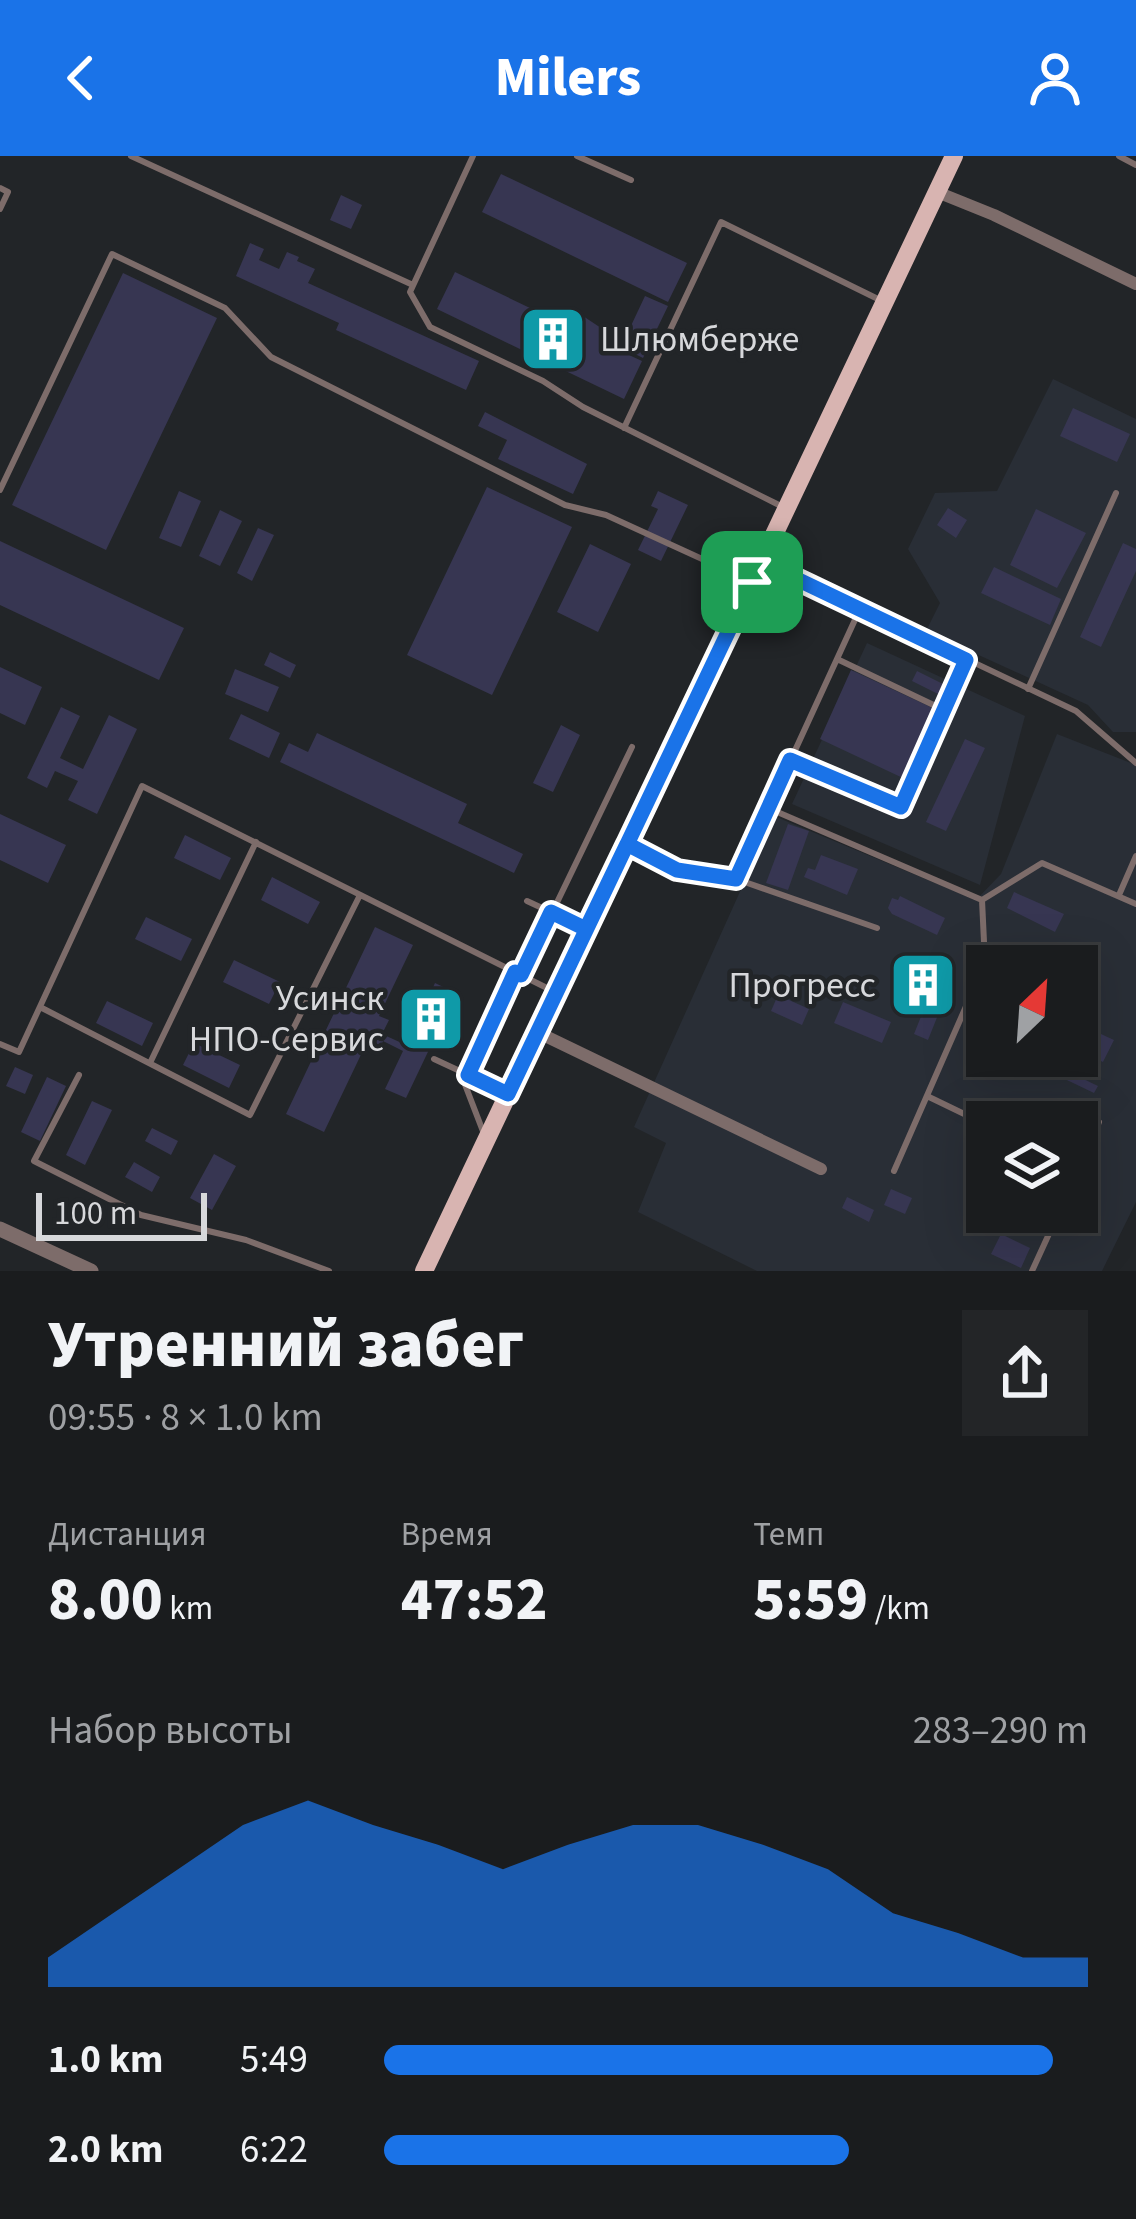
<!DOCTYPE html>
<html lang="ru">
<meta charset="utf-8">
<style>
body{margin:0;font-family:"Source Sans 3",sans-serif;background:#232527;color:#f1f3f6;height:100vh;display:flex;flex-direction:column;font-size:45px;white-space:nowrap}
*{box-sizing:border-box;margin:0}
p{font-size:39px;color:#9fa1a4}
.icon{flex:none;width:66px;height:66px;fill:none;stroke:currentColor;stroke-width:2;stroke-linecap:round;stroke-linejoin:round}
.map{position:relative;height:1115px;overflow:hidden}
.sheet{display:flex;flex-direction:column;background:#1a1c1e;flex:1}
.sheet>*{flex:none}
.needle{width:78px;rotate:25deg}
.buttons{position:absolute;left:966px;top:789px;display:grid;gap:24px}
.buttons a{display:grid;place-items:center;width:132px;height:132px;border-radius:0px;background:#1a1c1e;box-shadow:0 12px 48px #0002,0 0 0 3px #383a3c;font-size:60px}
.scale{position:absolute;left:36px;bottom:30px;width:171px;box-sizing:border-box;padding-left:12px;border:6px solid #d7d8db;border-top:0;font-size:33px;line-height:42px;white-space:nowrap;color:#d7d8db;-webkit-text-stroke:9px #222528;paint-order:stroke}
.pin{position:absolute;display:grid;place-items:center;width:102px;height:102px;color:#fff;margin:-51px;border-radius:24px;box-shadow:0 6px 18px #0006}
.round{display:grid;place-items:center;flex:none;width:126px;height:126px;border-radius:0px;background:#232527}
.overview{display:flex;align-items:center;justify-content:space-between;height:204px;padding:0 48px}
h1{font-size:66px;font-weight:800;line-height:90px}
.figures{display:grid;grid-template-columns:repeat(3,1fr);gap:18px;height:204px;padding:12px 48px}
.figures div{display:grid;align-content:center}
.figures b{font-size:60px;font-weight:800}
.figures small{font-size:33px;font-weight:400}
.figures p{font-size:33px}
.chart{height:336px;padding:24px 48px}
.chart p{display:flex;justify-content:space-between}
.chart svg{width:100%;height:216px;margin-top:12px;fill:#1a73e8;opacity:.7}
ul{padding:0 48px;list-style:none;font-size:39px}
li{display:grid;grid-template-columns:192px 144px 1fr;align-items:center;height:90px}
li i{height:30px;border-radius:15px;background:#1a73e8}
header{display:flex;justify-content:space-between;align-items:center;height:156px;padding:0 48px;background:#1a73e8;color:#fff;font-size:54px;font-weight:800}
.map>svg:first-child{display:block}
</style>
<header><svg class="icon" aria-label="back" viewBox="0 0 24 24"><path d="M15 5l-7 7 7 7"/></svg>Milers<svg class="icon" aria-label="person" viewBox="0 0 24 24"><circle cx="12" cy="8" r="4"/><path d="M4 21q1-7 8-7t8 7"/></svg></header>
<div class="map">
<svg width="1136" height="1115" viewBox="0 0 1136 1115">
<rect width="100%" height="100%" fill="#222528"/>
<!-- built -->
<path fill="#292e36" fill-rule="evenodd" d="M1053 223 1136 263V576H1113L1088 549 926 475 940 447 908 393 935 337 997 335Z
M867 487 1025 560 980 729 792 648Z
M1057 578 1136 609V1046L1102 1115H757L638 1056 666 987 634 971 774 660 976 744 1001 718ZM987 810H1077V900H987ZM987 966H1077V1056H987Z"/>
<!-- building -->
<path fill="#373652" d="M501 18 687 107 668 146 482 56Z
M341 39 362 49 351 73 330 64Z
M250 87 264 93 259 104 279 113 287 96 299 101 297 105 315 113 308 127 479 205 466 234 336 174 339 167 236 120Z
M455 116 576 174 583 160 610 178 605 188 642 205 624 243 437 153Z
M123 117 217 162 106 394 12 349Z
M645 140 668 150 643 202 621 191Z
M1073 252 1130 278 1117 306 1060 280Z
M485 256 587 308 573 338 498 303 507 284 478 270Z
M487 331 572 371 492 539 407 499Z
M179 335 201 345 181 391 159 382Z
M658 335 688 349 661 405 638 394 658 353 651 350Z
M948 352 967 364 956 382 937 369Z
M1036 353 1086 377 1057 432 1010 409Z
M220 354 242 365 220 410 199 400Z
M258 372 274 379 252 425 237 417Z
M0 385 184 472 159 524 0 449Z
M1123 387 1136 393V415L1101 491 1080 481Z
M590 388 631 408 598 476 557 456Z
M994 411 1061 443 1050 469 981 437Z
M270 496 296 509 290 522 264 509Z
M0 511 42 531 25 569 0 557Z
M235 513 279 531 268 556 225 538Z
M851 514 937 554 905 623 820 583Z
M917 515 947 530 942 540 912 525Z
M61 551 80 560 60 602 83 613 109 559 137 573 97 658 68 644 78 625 55 615 47 632 27 622Z
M241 558 280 577 269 602 229 583Z
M561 569 580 579 553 636 533 627Z
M317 577 467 648 458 667 523 698 514 717 280 606 289 587 308 596Z
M965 583 985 592 946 675 926 666Z
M0 658 66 689 48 727 0 704Z
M788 668 809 675 788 734 766 727Z
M185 679 231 702 220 724 174 702Z
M821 699 858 713 847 739 804 721 808 712 815 714Z
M272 721 320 746 308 768 261 744Z
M1014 736 1064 758 1055 776 1007 752Z
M900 740 945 762 937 779 892 758 888 752 892 742 898 744Z
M146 761 192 783 181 805 135 783Z
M375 771 413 789 379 860 389 864 382 878 406 889 435 827 456 837 406 942 385 933 403 895 383 885 381 890 368 884 324 976 286 958Z
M234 804 280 826 269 848 223 826Z
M922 805 942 814 924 853 905 844Z
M778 839 809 853 802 869 771 855Z
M107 845 153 867 142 890 96 867Z
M843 846 891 866 882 887 834 867Z
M924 853 938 859 928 884 914 878Z
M1077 867 1114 884 1103 906 1077 894Z
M194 887 240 909 229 932 183 909Z
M1050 907 1098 930 1094 937 1046 914Z
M15 911 33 919 25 938 6 930Z
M47 921 66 930 40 985 21 976Z
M92 945 112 954 85 1009 66 999Z
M152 972 178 985 171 999 145 985Z
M214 998 236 1010 212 1054 190 1042Z
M134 1006 160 1021 152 1036 125 1021Z
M891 1033 912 1042 905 1058 884 1049Z
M847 1041 874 1054 869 1066 842 1052Z
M1001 1078 1030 1092 1021 1112 991 1098Z"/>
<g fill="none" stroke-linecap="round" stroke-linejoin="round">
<!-- service -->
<path stroke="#7d6c6a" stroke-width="6" d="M131 0 413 129
M473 0 410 136 430 171 543 225 583 251 781 350
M577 0 631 24
M1119 0 1136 9
M0 32 8 36 0 53
M624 272 721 66 880 144
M0 334 112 98 225 152 271 201 565 349 606 359 748 424
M766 408 1076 555 1136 607
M837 503 942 553
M1028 533 1116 337
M790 605 901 651 966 504
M768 652 982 744 985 807 894 1015
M630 689 677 714 736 723 877 772
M736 723 859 455
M1119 739 1136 700
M982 744 1042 707 1136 748
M527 745 583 771
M522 819 632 591
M40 851 250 959 360 739
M0 888 19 896 142 630 553 835
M434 903 505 936
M150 907 256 686
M79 919 34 1005 141 1059 246 1084 329 1115
M927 940 987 969
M484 978 464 926 515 816
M1077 1018 1099 966
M1032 1115 1059 1056"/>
<!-- minor -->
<path stroke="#7d6c6a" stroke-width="12" d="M937 36 994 59 1136 128
M537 876 821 1013"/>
<!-- tertiary -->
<path stroke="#7d6c6a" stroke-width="15" d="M0 1073 91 1115"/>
<!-- primary -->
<path stroke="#d8b4b1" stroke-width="18" d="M424 1115 954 0"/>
</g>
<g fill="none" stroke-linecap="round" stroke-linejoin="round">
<!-- route casing -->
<g stroke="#fff" stroke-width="24">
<path id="route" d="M752 426C671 597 589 767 508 938L468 919 515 816 521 819 551 756 586 773 627 688 677 714 736 723 790 604 901 651 966 504 761 406 752 426"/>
</g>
<!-- route -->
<use href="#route" stroke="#1a73e8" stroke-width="15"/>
</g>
<!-- icons -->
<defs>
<g id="building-square" transform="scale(3.45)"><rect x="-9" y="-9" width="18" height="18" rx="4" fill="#0f9aa8" stroke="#222528"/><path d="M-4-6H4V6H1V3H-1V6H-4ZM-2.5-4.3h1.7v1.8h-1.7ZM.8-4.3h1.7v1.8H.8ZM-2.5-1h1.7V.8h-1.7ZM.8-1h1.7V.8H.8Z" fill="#fff"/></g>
</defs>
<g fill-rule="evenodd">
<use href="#building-square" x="553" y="183"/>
<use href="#building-square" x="923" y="829"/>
<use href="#building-square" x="431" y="863"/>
</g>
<g text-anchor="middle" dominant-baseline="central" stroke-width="9" stroke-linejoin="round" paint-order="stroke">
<!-- poi labels -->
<g font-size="36" fill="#d7d8db" stroke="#222528" text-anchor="end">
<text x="600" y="183" text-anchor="start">Шлюмберже</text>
<text x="876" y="829">Прогресс</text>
<text x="384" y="842">Усинск<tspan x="384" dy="41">НПО-Сервис</tspan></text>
</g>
</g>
</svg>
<div class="buttons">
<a><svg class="needle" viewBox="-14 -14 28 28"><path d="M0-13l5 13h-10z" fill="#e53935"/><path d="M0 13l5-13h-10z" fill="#9fa1a4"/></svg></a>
<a><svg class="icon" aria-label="layers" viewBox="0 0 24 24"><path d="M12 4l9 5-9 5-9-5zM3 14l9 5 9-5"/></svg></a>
</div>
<div class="scale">100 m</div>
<div class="pin" style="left:752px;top:426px;background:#1e9e55"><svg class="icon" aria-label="arrive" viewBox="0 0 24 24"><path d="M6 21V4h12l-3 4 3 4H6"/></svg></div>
</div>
<section class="sheet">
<div class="overview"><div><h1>Утренний забег</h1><p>09:55 · 8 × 1.0 km</p></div><a class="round"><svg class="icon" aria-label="share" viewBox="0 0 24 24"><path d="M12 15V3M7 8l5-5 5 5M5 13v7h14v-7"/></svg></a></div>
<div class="figures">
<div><p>Дистанция</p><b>8.00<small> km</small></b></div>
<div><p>Время</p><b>47:52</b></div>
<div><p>Темп</p><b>5:59<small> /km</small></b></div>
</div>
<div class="chart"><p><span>Набор высоты</span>283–290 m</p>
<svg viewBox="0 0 160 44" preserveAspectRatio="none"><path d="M0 44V38L10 29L20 20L30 11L40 6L50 11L60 15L70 20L80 15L90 11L100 11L110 15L120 20L130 29L140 33L150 38L160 38V44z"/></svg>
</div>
<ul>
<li><b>1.0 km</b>5:49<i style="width:95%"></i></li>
<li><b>2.0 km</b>6:22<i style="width:66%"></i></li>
</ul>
</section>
